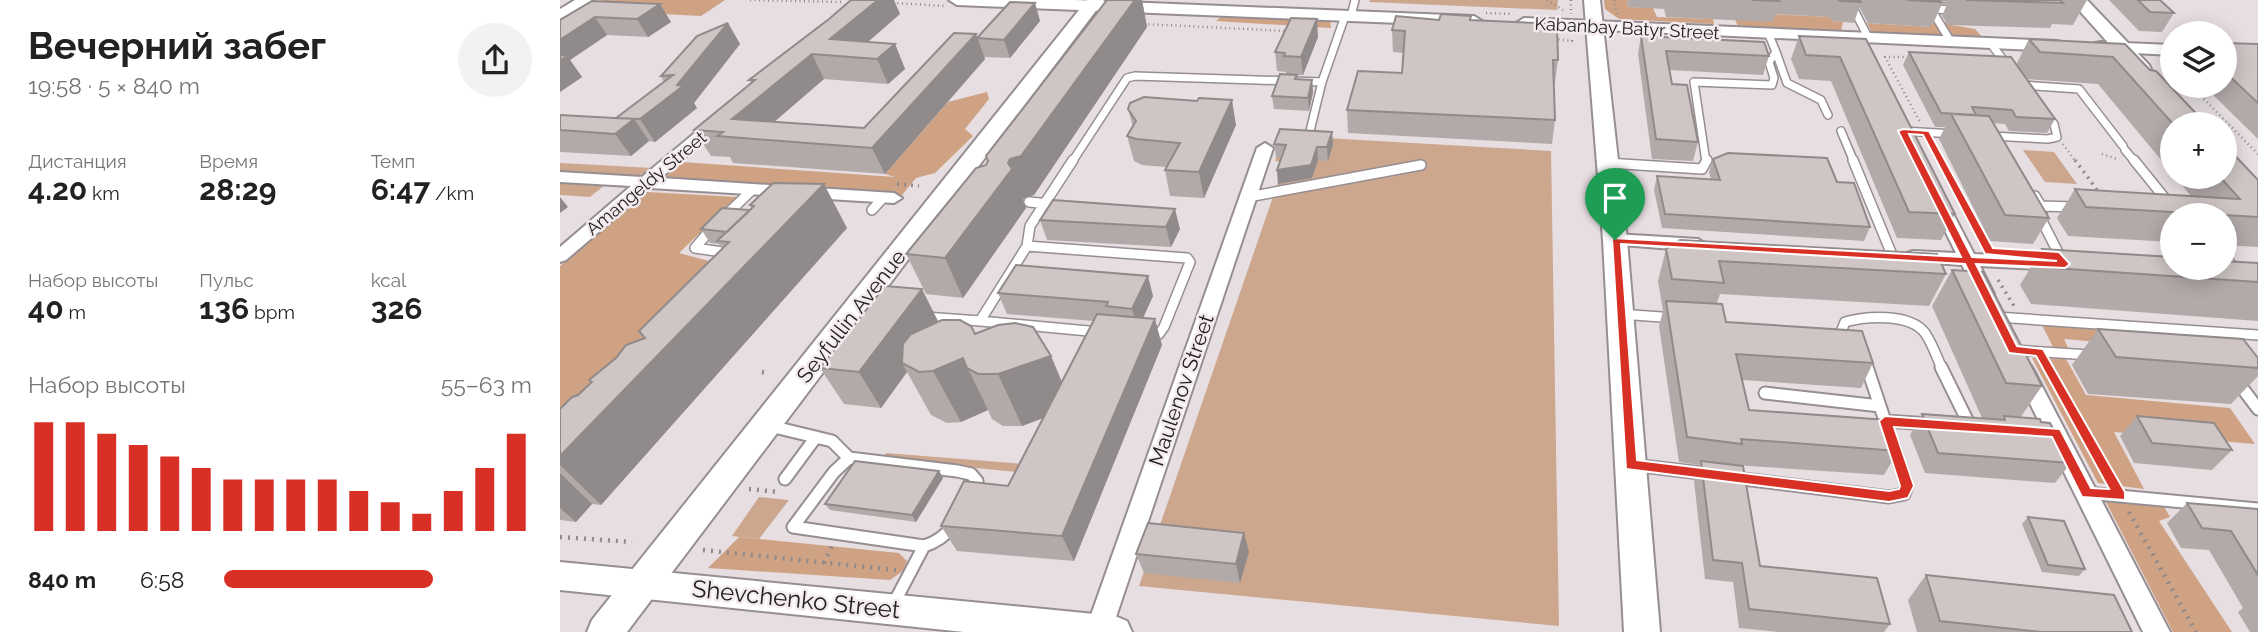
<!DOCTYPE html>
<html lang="ru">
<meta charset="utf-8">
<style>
body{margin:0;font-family:Raleway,sans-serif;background:#f2f2f2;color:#222;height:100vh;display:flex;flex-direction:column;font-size:26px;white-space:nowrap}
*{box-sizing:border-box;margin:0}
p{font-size:23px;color:#767676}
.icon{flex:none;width:38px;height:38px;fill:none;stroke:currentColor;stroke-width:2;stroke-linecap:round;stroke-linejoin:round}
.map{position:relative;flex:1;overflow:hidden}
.sheet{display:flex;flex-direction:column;background:#fff;width:560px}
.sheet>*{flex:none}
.fabs{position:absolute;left:1600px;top:21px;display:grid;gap:14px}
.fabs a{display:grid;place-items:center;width:77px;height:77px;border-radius:50%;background:#fff;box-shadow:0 4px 18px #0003;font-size:35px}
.pin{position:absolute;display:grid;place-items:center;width:60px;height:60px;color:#fff;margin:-72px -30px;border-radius:50% 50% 50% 0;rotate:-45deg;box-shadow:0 0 7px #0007}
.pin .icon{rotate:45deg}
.round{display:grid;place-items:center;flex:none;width:74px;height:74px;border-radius:37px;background:#f2f2f2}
.head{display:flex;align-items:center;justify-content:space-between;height:119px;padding:0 28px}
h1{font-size:38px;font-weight:700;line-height:52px}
.metrics{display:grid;grid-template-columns:repeat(3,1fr);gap:10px;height:119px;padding:7px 28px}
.metrics div{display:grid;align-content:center}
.metrics b{font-size:30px;font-weight:700}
.metrics small{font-size:19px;font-weight:400}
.metrics p{font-size:19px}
.chart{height:196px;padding:14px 28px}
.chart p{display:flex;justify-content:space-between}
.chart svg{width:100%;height:126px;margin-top:7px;stroke:#d93025;stroke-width:6}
ul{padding:0 28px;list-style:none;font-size:23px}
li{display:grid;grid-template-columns:112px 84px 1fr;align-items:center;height:52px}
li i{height:18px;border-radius:9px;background:#d93025}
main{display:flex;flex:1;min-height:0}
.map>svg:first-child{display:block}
</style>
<main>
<section class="sheet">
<div class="head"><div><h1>Вечерний забег</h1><p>19:58 · 5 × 840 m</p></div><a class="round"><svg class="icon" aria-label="share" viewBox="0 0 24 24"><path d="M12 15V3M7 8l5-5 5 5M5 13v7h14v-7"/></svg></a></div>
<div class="metrics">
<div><p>Дистанция</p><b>4.20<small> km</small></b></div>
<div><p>Время</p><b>28:29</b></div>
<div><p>Темп</p><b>6:47<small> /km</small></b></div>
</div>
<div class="metrics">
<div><p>Набор высоты</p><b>40<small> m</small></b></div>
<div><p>Пульс</p><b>136<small> bpm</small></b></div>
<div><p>kcal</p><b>326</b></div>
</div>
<div class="chart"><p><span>Набор высоты</span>55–63 m</p>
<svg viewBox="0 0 160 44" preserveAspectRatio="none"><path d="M5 44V6M15 44V6M25 44V10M35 44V14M45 44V18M55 44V22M65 44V26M75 44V26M85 44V26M95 44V26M105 44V30M115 44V34M125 44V38M135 44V30M145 44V22M155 44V10"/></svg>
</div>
<ul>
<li><b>840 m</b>6:58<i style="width:68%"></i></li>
</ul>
</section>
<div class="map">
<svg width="1698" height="632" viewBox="0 0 1698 632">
<rect width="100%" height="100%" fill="#e7dee2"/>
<!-- green -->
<path fill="#cca68d" d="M810 0H998L997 10 809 2Z
M731 136 991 151 999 626 579 586 725 162 715 161 722 140Z
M1463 150 1494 152 1517 184 1485 182Z
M0 163 93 168 75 178 0 173Z
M0 182 46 184 30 197 0 195Z
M326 453 463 464 457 472 324 459Z
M199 497 229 500 199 539 172 536Z"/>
<!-- forest -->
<path fill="#cea283" d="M42 0H165L141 16 27 10Z
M1044 0H1067L1068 7 1093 8 1097 17 1153 19 1154 24 1059 19 1045 9Z
M666 13 770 18 771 28 656 21Z
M1210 14 1270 17 1273 21 1283 22 1281 31 1178 26 1175 20Z
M1367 21 1389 22 1392 25 1415 29 1423 38 1312 33 1307 23 1370 27Z
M427 92 429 99 405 129 413 136 375 173 356 178 342 195 103 179 122 162 335 177 325 174 388 102Z
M87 192 177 197 119 253 164 265 0 437V266Z
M1480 321 1534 325 1541 335 1587 337 1580 328 1640 333 1660 364 1560 344 1504 339 1510 352 1495 351Z
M1472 358 1506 359 1526 395 1670 408 1695 444 1554 432 1584 489 1538 483Z
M1546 502 1603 505 1610 517 1599 521 1672 632H1613Z
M179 537 339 553 347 561 343 571 330 580 148 568Z"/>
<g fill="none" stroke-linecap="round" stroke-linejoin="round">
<!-- service-far2 casing -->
<g stroke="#968e92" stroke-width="10">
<path id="service-far2" d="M1289 0 1309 39
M791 16 795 0
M1391 42 1371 9 1398 10
M1431 44 1448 66
M1216 52 1227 83 1261 100 1268 115
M1463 85 1519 89 1563 146
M750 131 762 82
M1281 131 1294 162
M1343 131 1395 134
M1431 136 1488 139 1497 137 1494 124 1485 114
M1565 150 1575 162
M512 162 567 78 575 76 762 82 785 16
M1146 162 1134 82 1212 85 1214 78 1209 62 1216 52 1209 35"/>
</g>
<!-- service-far1 casing -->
<g stroke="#968e92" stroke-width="12">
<path id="service-far1" d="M1293 160 1332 255
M1574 160 1616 212 1623 215
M1047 163 1142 169 1147 160
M1475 196 1481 206 1514 207
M688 197 861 165
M469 202 490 204
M312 210 323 198
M1482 213 1483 223 1502 260
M163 218 193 189
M152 228 135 248 169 253
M467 246 627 258 630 262 604 327 599 334 588 337
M1664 256 1676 270
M1060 314 1115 318
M365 317 420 321 467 246 470 226 513 160
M1437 317 1698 335
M420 321 539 332
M1281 332 1285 322C1306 316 1350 313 1365 333 1372 343 1377 357 1382 369
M1454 350 1530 355
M1305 361 1308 369"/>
</g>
<!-- service casing -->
<g stroke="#968e92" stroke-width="15">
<path id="service" d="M1307 367 1328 430
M1381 367 1410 426
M1677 381 1698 409
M1205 393 1320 406
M1325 421 1370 424
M210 426 272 441 289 458
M289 458 397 471 411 474 417 481C404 507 395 537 364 546L233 527 274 472Z
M1074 465 1149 474
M1175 478 1329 497 1344 494 1347 486 1333 444
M225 479 256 437
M1527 493 1698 509
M333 605 364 546"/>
</g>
<!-- minor casing -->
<g stroke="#968e92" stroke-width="4">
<path id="minor" d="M159 115 167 120 164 123 101 178 334 193 342 198 334 203 90 188 6 260 0 262V247L71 186 0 182V172L82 177 154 117Z
M705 143 713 148 551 632H525L697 148Z
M1379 197 1387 202 1414 254 1498 258 1507 264 1498 270 1420 266 1434 294 1432 298H1418L1402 265 1347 261 1344 257 1347 253 1353 251 1396 253 1371 202Z
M1055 234 1138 239 1147 245 1138 251 1049 244 1046 240 1049 236Z
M1464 363 1471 366 1474 371 1610 632H1583L1454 371 1457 366Z"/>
</g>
<!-- tertiary casing -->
<g stroke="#968e92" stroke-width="4">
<path id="tertiary" d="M15 0H34L0 21V9Z
M389 0H515L914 16 922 21 914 26 397 5Z
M964 18 1498 41 1507 46 1498 51 958 26 956 23Z
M1541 42 1612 45V55L1535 51 1532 47 1535 43Z
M0 562 555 616 567 621 572 632H404L0 590Z"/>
</g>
<!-- secondary casing -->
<g stroke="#968e92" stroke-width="4">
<path id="secondary" d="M527 0H544L67 632H27L32 620Z
M1024 0H1040L1067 240 1100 632H1064L1043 240Z
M1510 0H1527L1589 65 1591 69 1589 73H1575Z"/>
</g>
<!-- path-far2 -->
<path stroke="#8f898b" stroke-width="2.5" stroke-dasharray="1 3.5" stroke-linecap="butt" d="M190 0 281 2
M987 0 1003 10
M1011 0V14
M1054 0 1057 14
M333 3 385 6
M926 13 953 14
M584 24 727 31
M994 39 1012 41V38
M1348 57H1325L1360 122
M1604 63 1612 71
M1631 86 1698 154
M1372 144 1382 162
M1503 144 1516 162
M1542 154 1557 159"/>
<!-- path-far1 -->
<path stroke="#8f898b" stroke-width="3.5" stroke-dasharray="2 5" stroke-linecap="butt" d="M1381 160 1426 245
M1515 160 1540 194
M337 184 359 186
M1438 280 1454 306
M1487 365 1489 369"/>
<!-- path -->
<path stroke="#8f898b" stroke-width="4.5" stroke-dasharray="2 6" stroke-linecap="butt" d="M1488 367 1551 480
M202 372 208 373
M189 489 218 492
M1569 512 1636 632
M0 537 72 542
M143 550 336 570
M264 563 272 546"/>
<!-- service-far2 -->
<use href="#service-far2" stroke="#fff" stroke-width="7"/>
<!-- service-far1 -->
<use href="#service-far1" stroke="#fff" stroke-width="9"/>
<!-- service -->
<use href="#service" stroke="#fff" stroke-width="11"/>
<!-- minor -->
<use href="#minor" fill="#fff" fill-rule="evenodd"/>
<!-- tertiary -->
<use href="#tertiary" fill="#fff" fill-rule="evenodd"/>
<!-- secondary -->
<use href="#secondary" fill="#fff" fill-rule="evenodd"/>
</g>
<!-- wall -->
<path fill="#b2a9a9" d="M547 0H582L587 27 474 195 464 198 463 200 466 208 403 298 366 294 346 254 426 165 428 162 426 156Z
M1067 0H1300L1301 2 1294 23 1273 21 1270 17 1215 14 1213 22 1106 17 1104 9 1068 7Z
M1302 0H1527L1513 25 1492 24 1490 28 1388 25 1382 16 1387 4H1382L1373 24H1372L1371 27 1308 23 1299 7Z
M1549 0H1600L1614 13 1602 32 1579 31Z
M32 1 111 22 88 37 47 35 10 60 22 77 0 92V20Z
M475 3 480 21 450 58 424 57 425 59 325 174 173 163 170 157 151 156 134 130 191 83 189 80 340 14 308 42 335 44 345 69 328 84 264 79 214 122 304 128 418 38Z
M879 20H911L998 60 995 82H994L995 120 992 144 788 133 787 110 842 73 843 53 833 52 832 30Z
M168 23 180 44 134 103 137 108 95 142 89 141 71 156 0 152V115L57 118 104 82 101 76Z
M1081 36 1209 56 1203 75 1109 70 1112 84 1138 142 1133 161 1092 159 1078 54Z
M1239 36 1306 39 1395 214 1381 240 1337 238 1271 81 1239 79 1231 59Z
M758 37 743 75H737V79L752 80 753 92 749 111 714 109 712 96 726 74V72L717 71 715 52Z
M1469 39 1565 44 1590 70 1646 124H1612V173L1538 84 1466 79 1495 119 1487 133 1449 131 1445 124 1433 123 1489 218 1473 244 1430 241 1379 139 1385 127H1375L1343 65 1349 52 1456 65Z
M1664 43 1698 44V139L1644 86H1664Z
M568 109 676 125 644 198 610 196 605 170 606 167 582 165 574 161 567 136 573 127Z
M772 132 773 145 768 161 758 160 752 178 718 184 717 170 721 158 716 157 714 144Z
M1153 159 1277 182 1310 227 1304 241 1102 228 1094 190 1097 176 1151 179 1149 172Z
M1615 177H1664L1698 180V247L1664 245V215H1612V242L1508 236 1497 218 1515 189 1631 196Z
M213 183 287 228 41 505 32 504 16 522 0 520V409L18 395 56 358 85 338 162 249 159 244 150 243 141 229 190 210 192 208 190 205Z
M493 200 620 229 611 247 487 240 480 220Z
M1106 249 1386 274 1369 306 1160 294 1157 303 1166 322 1313 363 1301 388 1182 380 1189 410 1338 451 1324 475 1174 465 1200 566 1330 624 1324 632H1219L1179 628 1173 582 1145 579 1134 481 1139 465 1119 462 1099 326 1103 311 1098 281Z
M1482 249 1698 263V321L1471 304 1460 285Z
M1392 270 1482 386 1460 418 1481 422 1511 463 1495 483 1365 473 1350 435 1362 414 1422 418 1372 306Z
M438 293 593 296 583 318 602 345 514 561 397 551 381 526 448 486 483 418 462 426H443L432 419 428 410 401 422 387 423 371 415 347 372 321 408 284 404 260 368 378 322 415 334 491 356 502 382 534 321 447 314Z
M1538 329 1698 358V376L1671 404 1528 394 1512 365Z
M1577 416 1672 450 1652 470 1574 463 1560 436Z
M379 471 383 478 356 522 270 510 265 504Z
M1627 503 1698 509V632H1690L1678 612 1683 608 1649 550 1621 548 1607 523Z
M1468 517 1525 569 1519 576 1482 572 1462 524Z
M689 552 680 583 584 573 576 554Z
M1366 575 1572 632H1357L1348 600Z"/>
<!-- shaded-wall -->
<path fill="#918a8a" d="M318 0H334L340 14 290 57 270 39Z
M575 0H582L587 27 474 195 464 198 463 200 466 208 403 298 385 258 448 163 450 159Z
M475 3 480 21 450 58 444 40Z
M100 4 111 22 88 37 77 19Z
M35 17 47 35 10 60 22 77 0 92V40Z
M757 19 758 37 743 75 741 57Z
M168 23 180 44 134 103 137 108 95 142 80 119 117 85Z
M416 34 425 59 325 174 312 148Z
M335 44 345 69 328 84 317 59Z
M252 54 264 79 194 139 172 119Z
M752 80 753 92 749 111 748 98Z
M672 100 676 125 644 198 639 172Z
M74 119 89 141 71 156 55 134Z
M772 132 773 145 768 161 767 147Z
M757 147 758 160 752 178 718 184 717 170Z
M264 184 287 228 41 505 0 465V456Z
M0 197 8 207 0 213Z
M615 209 620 229 611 247 606 227Z
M588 276 593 296 578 329 572 309Z
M362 289 380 325 342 363 347 372 321 408 299 372Z
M595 319 602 345 514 561 502 536Z
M491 356 512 407 462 426 438 374Z
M403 358 428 410 401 422 373 371Z
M379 471 383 478 356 522 352 515Z
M0 473 32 504 16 522 0 508Z
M684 533 689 552 680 583 676 564Z"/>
<!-- building -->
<path fill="#cfc5c5" stroke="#918a8a" stroke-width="2" d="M291 0H318L270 39 335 44 317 59 252 54 172 119 304 128 394 33 416 34 312 148 157 136 163 132 134 130 195 80H189L269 19Z
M547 0H575L461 156 450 159 448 163 452 169 385 258 346 254 416 168 426 165 428 161 426 156Z
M1192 0H1218L1219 1Z
M1279 0H1300L1301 2 1280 1Z
M1347 0H1380L1381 2Z
M1406 0H1500L1503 3Z
M1578 0H1600L1614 13 1590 12Z
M32 1 100 4 77 19 35 17 0 40V20Z
M450 2 475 3 444 40 417 38Z
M881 14 911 16 910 20 997 24 998 60H993L995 120 787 110 798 71 842 73 845 31 832 30 836 16 879 20Z
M731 18 757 19 741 57 724 56 725 53 715 52Z
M168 23 117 85 123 86 80 119 56 118 113 75 101 76 137 36Z
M1081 36 1204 42 1209 56 1106 51 1112 84 1127 85 1138 142 1096 139Z
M1239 36 1306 39 1395 214 1349 212 1280 57 1246 55Z
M1469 39 1565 44 1590 70 1596 71 1646 124H1613L1553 57 1480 52Z
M1664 43 1698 44V103L1664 71Z
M1349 52 1451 57 1495 119 1456 117 1452 110 1412 107 1416 115 1381 113Z
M0 55 7 56 0 60Z
M720 74 737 75 735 79 752 80 748 98 712 96Z
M584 97 637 101 639 98 672 100 639 172 605 170 620 143 576 139 567 136 576 121 568 109 570 103Z
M1391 114 1429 116 1489 218 1445 215Z
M0 115 74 119 55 134 0 130Z
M720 129 772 132 767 147H757L751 165 717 170 726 145 714 144Z
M1664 144 1698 180V217L1526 207 1515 189 1680 199 1660 177H1664Z
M1168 153 1267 158 1277 182 1294 183 1310 227 1105 214 1097 176 1160 180 1153 159Z
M213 183 264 184 0 456V409L12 397 18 395 32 382 29 380 56 358 66 345 85 338 79 331 169 242 157 241 194 206 190 205Z
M493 200 615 209 606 227 480 220Z
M162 208 190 210 167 232 141 229Z
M1120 240 1377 254 1386 274 1159 261 1164 283 1112 279 1106 249Z
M1482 249 1612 257V268H1664V261L1698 263V282L1494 268Z
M456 265 588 276 572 309 546 306 548 302 438 293Z
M1392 270 1423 272 1482 386 1446 383Z
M325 286 362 289 299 372 260 368Z
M1106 301 1162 304 1166 322 1302 331 1313 363 1176 354 1189 410 1327 420 1338 451 1181 439 1182 444 1127 437Z
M537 314 595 319 502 536 381 526 404 481 448 486Z
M382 320H400L411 326 415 334 438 325 455 323 473 327 491 356 438 374H418L407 368 403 358 373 371 359 372 342 363 343 344 351 334Z
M1538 329 1683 339 1698 358V368L1556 357Z
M1362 414 1445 420 1444 416 1480 419 1481 422 1490 423 1511 463 1378 453Z
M1577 416 1654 423 1672 450 1592 443Z
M295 461 379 471 352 515 265 504Z
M1141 461 1183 466 1200 566 1317 578 1330 624 1189 609 1182 563 1153 560Z
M1627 503 1698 509V575L1671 531 1642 528Z
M1468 517 1504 521 1525 569 1488 565Z
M588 523 684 533 676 564 576 554Z
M1366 575 1554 595 1572 632H1482L1380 621Z"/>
<!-- route -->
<path fill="#d93025" stroke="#fff" stroke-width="2" fill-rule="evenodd" d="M1343 129 1369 131 1433 248 1499 252 1510 264 1505 268 1416 264 1457 346 1483 349 1565 492V500L1522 497 1492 437 1334 427 1354 486 1348 498 1329 502 1066 469 1052 238 1401 257 1338 131ZM1349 134 1363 135 1425 254 1497 261 1412 257ZM1061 244 1405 264 1449 353 1476 356 1549 489 1531 488 1500 429 1325 416 1319 421 1340 486 1339 489 1329 491 1077 460Z"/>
<g text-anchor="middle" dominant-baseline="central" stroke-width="5" stroke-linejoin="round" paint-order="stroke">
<!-- far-street labels -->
<g font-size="18" fill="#242122" stroke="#f4ebef">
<text transform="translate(1067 28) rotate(3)">Kabanbay Batyr Street</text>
<text transform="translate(86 183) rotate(-40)">Amangeldy Street</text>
</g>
<!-- street labels -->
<g font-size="21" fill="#242122" stroke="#f4ebef">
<text transform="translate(291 316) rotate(-52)">Seyfullin Avenue</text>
<text transform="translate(621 390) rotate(-71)">Maulenov Street</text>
</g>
<!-- near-street labels -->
<g font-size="24" fill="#242122" stroke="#f4ebef">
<text transform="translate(236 599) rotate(6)">Shevchenko Street</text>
</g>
</g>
</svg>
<div class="fabs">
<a><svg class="icon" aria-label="layers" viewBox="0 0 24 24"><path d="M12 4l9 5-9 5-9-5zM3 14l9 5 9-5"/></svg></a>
<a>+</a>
<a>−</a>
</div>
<div class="pin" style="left:1055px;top:240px;background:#1e9e55"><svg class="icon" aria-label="arrive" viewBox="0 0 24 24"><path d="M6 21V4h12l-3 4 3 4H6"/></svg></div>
</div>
</main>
